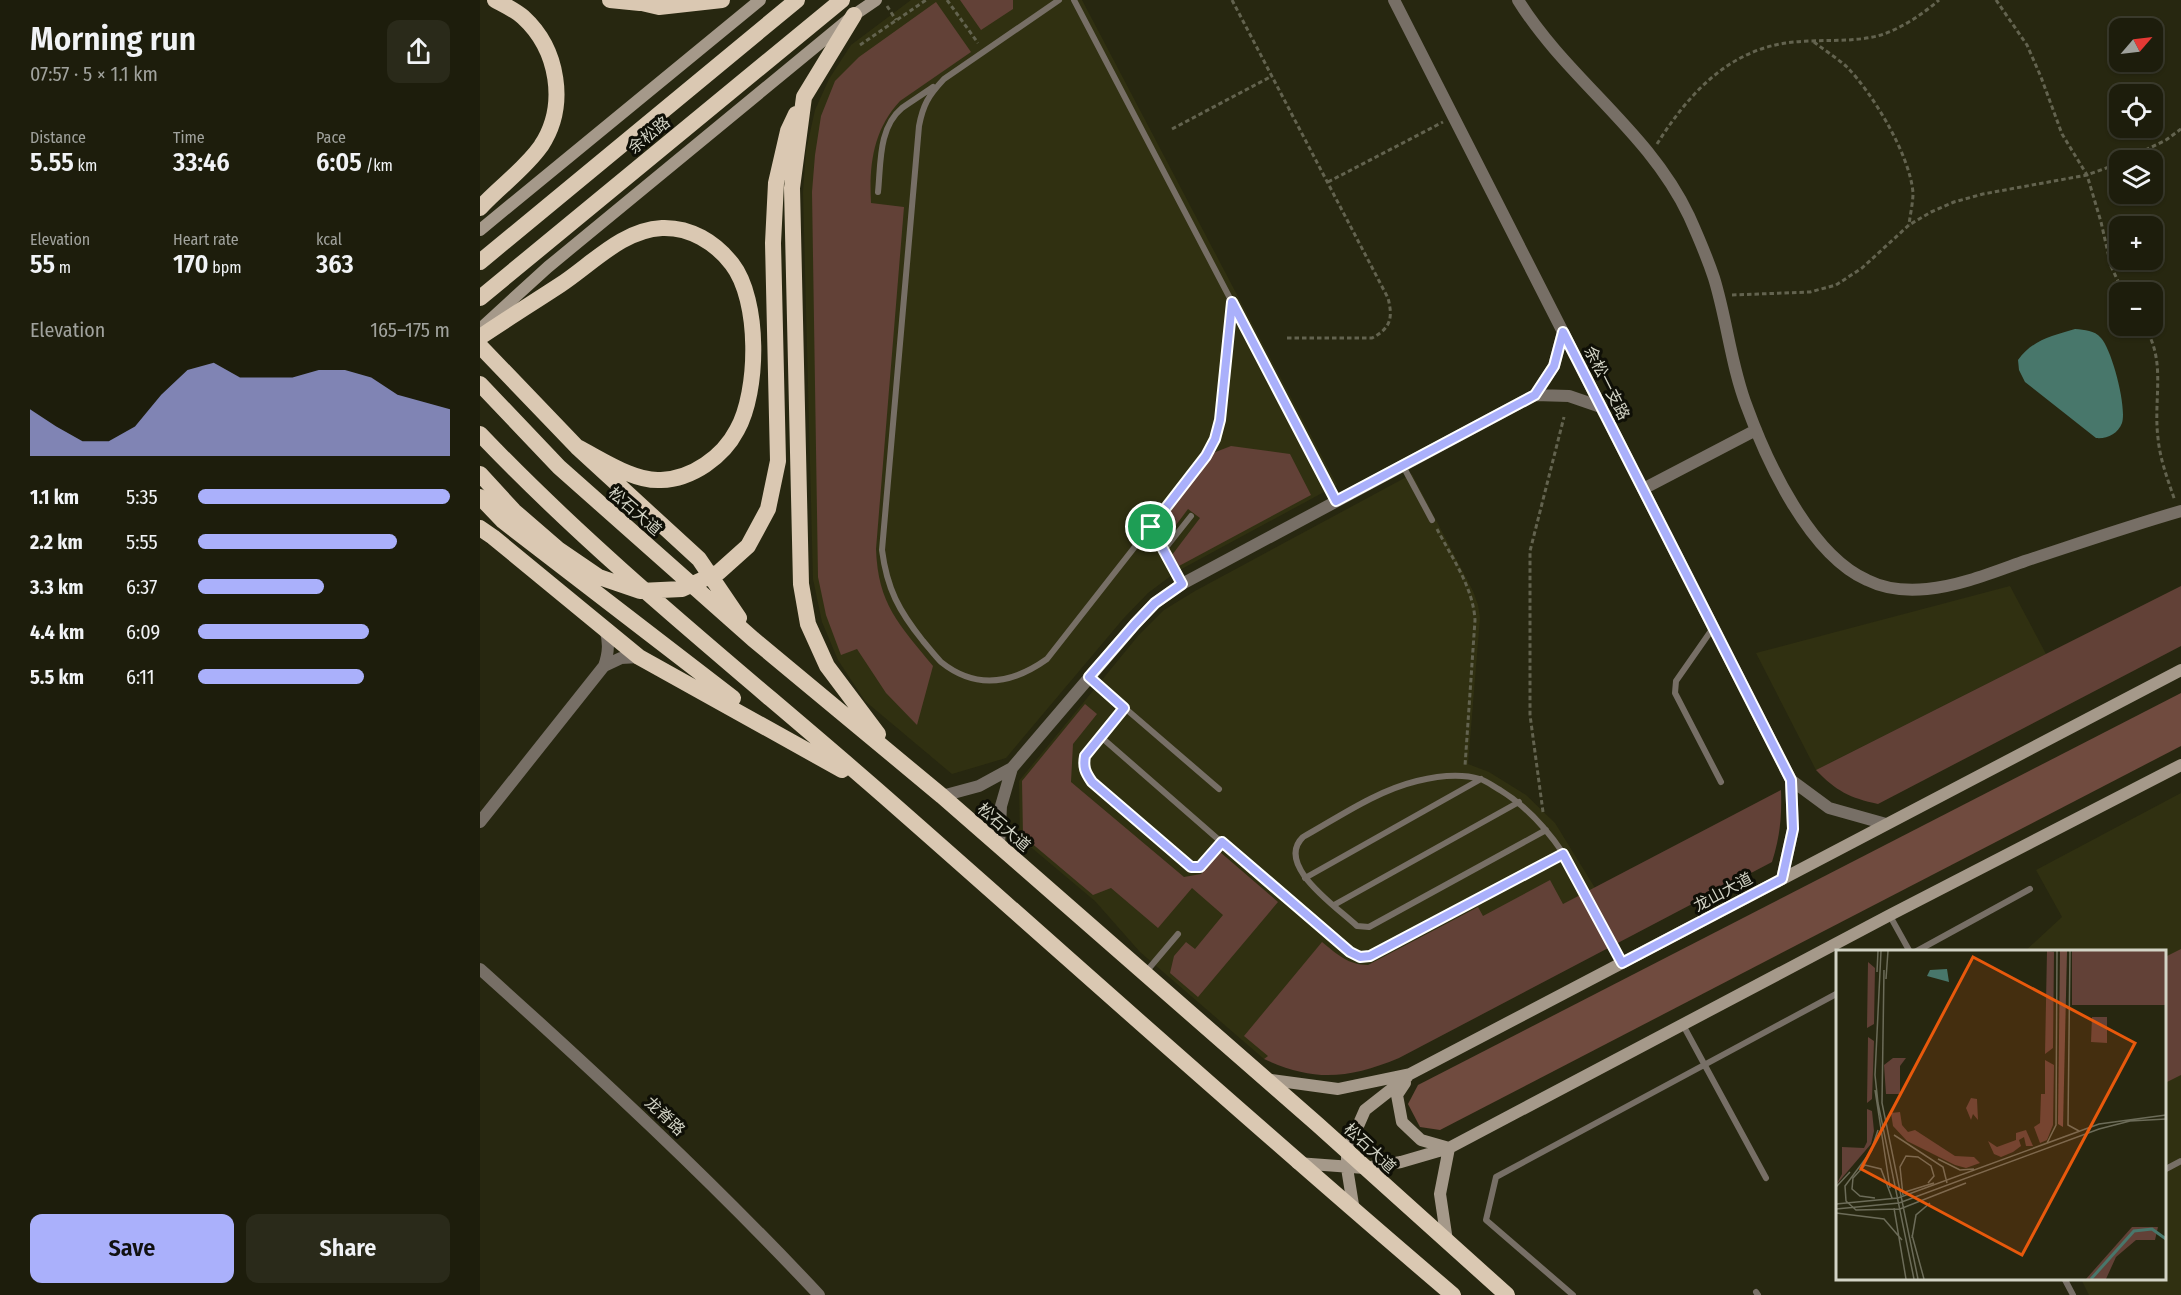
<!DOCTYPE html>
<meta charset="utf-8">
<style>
body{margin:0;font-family:"Fira Sans Condensed","Noto Sans SC",sans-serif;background:#2a2a1a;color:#f1f3f6;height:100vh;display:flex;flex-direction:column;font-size:22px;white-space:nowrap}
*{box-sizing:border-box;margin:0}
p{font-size:20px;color:#a0a29d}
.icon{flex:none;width:33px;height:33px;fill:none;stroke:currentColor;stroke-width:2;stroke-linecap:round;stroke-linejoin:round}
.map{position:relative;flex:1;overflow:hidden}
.sheet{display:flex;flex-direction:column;background:#1d1d0c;width:480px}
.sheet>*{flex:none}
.needle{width:39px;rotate:62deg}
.buttons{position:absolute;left:1629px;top:18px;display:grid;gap:12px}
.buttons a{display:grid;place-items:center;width:54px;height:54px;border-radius:12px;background:#1d1d0c;box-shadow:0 2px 4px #0004,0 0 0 2px #3b3b2d;font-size:30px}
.pin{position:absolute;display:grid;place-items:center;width:51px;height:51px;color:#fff;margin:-26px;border:3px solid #fff;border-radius:50%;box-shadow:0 2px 6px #0007}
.round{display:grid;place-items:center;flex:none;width:63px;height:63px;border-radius:12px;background:#2a2a1a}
.overview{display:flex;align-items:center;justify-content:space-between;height:102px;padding:0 30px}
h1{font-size:33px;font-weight:600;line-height:45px}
.metrics{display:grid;grid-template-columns:repeat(3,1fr);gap:9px;height:102px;padding:6px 30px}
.metrics div{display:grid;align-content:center}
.metrics b{font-size:26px;font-weight:600}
.metrics small{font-size:16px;font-weight:400}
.metrics p{font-size:16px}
.chart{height:168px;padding:12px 30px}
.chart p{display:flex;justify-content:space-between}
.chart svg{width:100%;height:108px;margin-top:6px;fill:#aab0fb;opacity:.7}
.primary-button{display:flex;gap:12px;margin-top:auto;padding:12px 30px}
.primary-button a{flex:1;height:69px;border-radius:12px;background:#aab0fb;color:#111;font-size:24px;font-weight:600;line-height:69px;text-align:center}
.primary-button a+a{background:#2a2a1a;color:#f1f3f6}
ul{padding:0 30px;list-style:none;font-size:20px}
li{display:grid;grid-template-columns:96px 72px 1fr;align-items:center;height:45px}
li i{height:15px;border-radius:8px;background:#aab0fb}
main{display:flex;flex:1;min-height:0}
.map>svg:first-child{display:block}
</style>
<main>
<section class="sheet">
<div class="overview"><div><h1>Morning run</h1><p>07:57 · 5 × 1.1 km</p></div><a class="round"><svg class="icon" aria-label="share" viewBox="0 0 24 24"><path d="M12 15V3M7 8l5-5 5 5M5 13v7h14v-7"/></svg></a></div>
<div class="metrics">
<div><p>Distance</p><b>5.55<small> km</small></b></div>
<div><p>Time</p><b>33:46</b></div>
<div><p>Pace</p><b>6:05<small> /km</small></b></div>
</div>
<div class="metrics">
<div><p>Elevation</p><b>55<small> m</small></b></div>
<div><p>Heart rate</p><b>170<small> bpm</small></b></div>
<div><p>kcal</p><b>363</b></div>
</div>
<div class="chart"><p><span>Elevation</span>165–175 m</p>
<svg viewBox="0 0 160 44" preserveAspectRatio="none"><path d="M0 44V25L10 32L20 38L30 38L40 32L50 19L60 9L70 6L80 12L90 12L100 12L110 9L120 9L130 12L140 19L150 22L160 25V44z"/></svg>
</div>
<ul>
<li><b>1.1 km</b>5:35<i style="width:100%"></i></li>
<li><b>2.2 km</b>5:55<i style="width:79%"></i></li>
<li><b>3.3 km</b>6:37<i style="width:50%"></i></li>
<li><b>4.4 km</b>6:09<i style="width:68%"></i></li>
<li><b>5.5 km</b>6:11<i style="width:66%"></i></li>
</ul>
<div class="primary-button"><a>Save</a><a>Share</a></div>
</section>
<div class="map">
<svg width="1701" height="1295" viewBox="0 0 1701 1295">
<rect width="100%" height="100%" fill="#272710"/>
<!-- built -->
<path fill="#303011" d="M431 0H602L857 485 696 572 668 593 643 619 526 758 472 774 385 701 358 660 342 622 333 579 323 192 326 151 335 110 349 79 371 45Z
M932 474 993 591 998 605 1000 618 988 764 1009 772 1046 795 1075 823 1115 888 784 1059 660 952 615 901 540 838 539 781 658 636 684 610 715 591Z
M1530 586 1566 654 1336 770 1276 653Z
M1701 793V1295H1609L1601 1279 1684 1278V952H1544L1582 917 1556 870Z"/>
<!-- green -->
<path fill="#624137" d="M480 0H533V9L501 30Z
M456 2 491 52 420 101C393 130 389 165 391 203L424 207 396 549C398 605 419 624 453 666L437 725 406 693 377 649 361 655 346 615 338 577 332 192 335 155 341 116 355 81 379 57Z
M751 446 810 454 831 495 699 566 692 555 720 518 708 509 684 541 678 529 733 453Z
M1701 586V646L1398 804C1370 798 1356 791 1336 770Z
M605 704 617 714 593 744 591 782 704 877 721 874 740 852 798 902 718 997 690 973 694 956 706 942 715 949 743 915 712 888 678 928 631 888 613 895 543 836 542 781Z
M1301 790C1302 816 1300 837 1292 862L919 1058C868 1079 834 1082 784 1059L788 1056 764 1036 842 942C857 954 868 965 888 965L998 907 1003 916 1070 880 1083 904Z
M1701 949V1075L1685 1083V957Z"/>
<!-- forest -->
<path fill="#704b3f" d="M1701 693V746L960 1130 940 1127 928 1104 938 1085Z"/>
<!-- water -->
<path fill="#48776b" d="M1595 329C1605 330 1614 330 1621 338 1632 350 1647 407 1642 423 1638 434 1627 439 1616 438L1545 382 1539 370 1538 360C1552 340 1572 336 1595 329Z"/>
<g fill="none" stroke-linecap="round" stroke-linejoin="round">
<!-- path -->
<path stroke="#63634f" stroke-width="3" stroke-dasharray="4.5 3" stroke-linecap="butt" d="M467 0 498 43
M752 0 908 298C913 318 911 328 892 338H804
M1516 0 1547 45 1561 77 1582 134 1607 175 1621 222 1631 266 1643 292
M407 6 416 20
M1334 42C1344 50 1357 58 1367 67 1393 94 1430 155 1433 193 1433 203 1430 215 1429 225
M380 45 446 0
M692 129 792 76
M1177 144C1209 93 1250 48 1314 42 1342 39 1373 43 1401 35 1422 28 1443 14 1459 0
M1645 160 1686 140 1701 129
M848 182 963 122
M1252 295 1330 292 1356 285 1382 268 1429 225 1451 212 1474 202 1503 194 1607 175 1640 163
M1664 326C1687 361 1673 398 1678 438 1680 460 1688 480 1695 501
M957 529C972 558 993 587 995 620L985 766
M1063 812 1050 715V551L1084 417"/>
<!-- service -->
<path stroke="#776f66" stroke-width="6" d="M579 0 464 79C448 96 443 105 439 126L402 550C407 589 419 611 443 641 449 648 455 656 461 662 496 690 532 684 567 659L726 456 735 439 740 420 751 302
M594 0 856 501
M398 192C401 164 398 128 422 108 432 101 443 94 453 87
M923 466 952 520
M671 527 702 584
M684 550 711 516
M1233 628 1196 681 1195 693 1241 782
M610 678 739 789
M644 708 605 756C603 767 605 772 612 782L711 867H720L742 842
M621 737 848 935C862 946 872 957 890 956L1083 854
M1066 830 889 927 877 926C857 907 794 865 823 837 859 817 896 791 937 781 957 776 980 773 1000 779 1007 781 1014 787 1020 790 1082 828 1110 901 1142 963
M825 878 1001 779
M854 905 1039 802
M1410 916 1430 952
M1435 952 1550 889
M665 973 698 934
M1203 1025 1286 1178
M1684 1170 1701 1161
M1584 1278 1593 1295
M1276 1292 1278 1295
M1093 1295 1006 1220 1016 1177 1358 993"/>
<!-- minor -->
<path stroke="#776f66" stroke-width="12" d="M1038 0C1087 79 1169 131 1209 216 1218 236 1227 257 1234 278 1247 320 1251 366 1267 407 1287 462 1330 555 1387 580 1405 589 1427 591 1447 589 1480 586 1514 572 1545 561 1597 544 1649 526 1701 511
M1163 489 1276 430
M124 666 141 658 159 657
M0 822 124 666C129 652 129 642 125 628"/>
<!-- tertiary -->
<path stroke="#776f66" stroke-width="12" d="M914 0 1311 780 1313 829 1302 879
M1055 395 1089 396 1121 407
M1311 780 1349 808 1406 824
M462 796 499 786 532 768 655 624 675 603 702 584 1055 395 1074 366 1083 332
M519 846 521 806 532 768
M0 969C117 1074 231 1180 339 1295"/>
<!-- secondary -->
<path stroke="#a5998a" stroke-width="12" d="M0 230 280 0
M0 329 68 267 374 15 396 0
M785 1079 858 1089 930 1074 1701 670
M925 1083 917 1095 922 1122 941 1140 969 1148
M817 1163 885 1168 921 1162 969 1148
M874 1211 867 1168V1151L885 1110 927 1077
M967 1241 960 1194 969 1148 1410 915 1701 765"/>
<!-- trunk -->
<path stroke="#dac8b2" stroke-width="16" d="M130 0 160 3
M149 0 179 7 242 0
M374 15 324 97 312 188 321 584 328 624 347 666 398 734
M0 208C19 187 44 170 61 146 88 105 78 49 43 17 35 10 24 5 15 0
M0 262 317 0
M0 298 362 0
M0 337C27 319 54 302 80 285 112 264 142 230 182 228 210 227 235 242 252 264 280 300 279 391 257 430 243 457 212 479 181 480 154 482 121 459 97 447
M0 346 97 447 219 559 259 618
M0 384 79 467 273 639 462 796 837 1124 1027 1295
M0 434C125 565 268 677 404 796 593 962 781 1132 973 1295
M0 474 34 511 78 549 119 577 160 591 202 589 239 572 268 546 288 509 298 461 293 243 296 183 308 131 316 114
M0 497 23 521 253 698
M0 528 13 537 159 657 362 770"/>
</g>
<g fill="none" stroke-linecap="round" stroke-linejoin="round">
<!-- route casing -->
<g stroke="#fff" stroke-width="12">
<path id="route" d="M752 302 856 501 1055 395 1074 366 1083 332 1311 780 1313 829 1302 879 1142 963 1083 854 890 956 880 957 870 952 742 842 720 867H711L612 782C605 772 603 767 605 756L644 708 609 677 655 624 675 603 702 584 671 527 726 456 735 439 740 420Z"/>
</g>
<!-- route -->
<use href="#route" stroke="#aab0fb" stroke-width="8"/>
</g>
<g text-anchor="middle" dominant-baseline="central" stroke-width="6" stroke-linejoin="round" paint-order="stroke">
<!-- street labels -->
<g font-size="16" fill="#d3d4c6" stroke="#0f0f06">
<text transform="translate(169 135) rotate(-39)">余松路</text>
<text transform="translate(1127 383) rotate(63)">余松一支路</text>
<text transform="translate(155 511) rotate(41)">松石大道</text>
<text transform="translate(524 827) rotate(41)">松石大道</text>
<text transform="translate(1243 892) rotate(-28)">龙山大道</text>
<text transform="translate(185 1116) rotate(43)">龙脊路</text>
<text transform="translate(890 1148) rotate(43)">松石大道</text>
</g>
</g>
<!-- overview -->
<g transform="translate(1356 950)">
<rect width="330" height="330" fill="#272710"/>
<path d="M211 1 218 2 217 98 209 104ZM236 1H330V55H236ZM32 12 39 18 38 74 31 78ZM256 67H271V93L255 92ZM32 87 38 91 36 149 31 153ZM57 108H70L64 116V144H50L48 115ZM209 110 218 115 217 175 211 190 204 193 198 177 204 173 205 144H209ZM135 148 141 149 142 170 137 164 135 170 130 158ZM31 159 36 161 38 181 35 194 0 235 6 224V197L28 198 31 192ZM64 162 66 175 72 182 79 180 119 206 138 207 144 213 130 218 119 215 71 191 57 176 55 163ZM190 180 197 196H190L188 187 183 190 185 196 177 202 165 207 158 204 152 191 161 197 180 190V183ZM296 277H322L319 290H300L280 307 270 329H250Z" fill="#624137"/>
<path d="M224 1H231L227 177 222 174Z" fill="#704b3f"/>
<path d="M111 19 113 32 91 26 94 20Z" fill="#48776b"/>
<path fill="none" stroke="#48776b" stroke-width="3" d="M255 329 298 281 316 279 330 289"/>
<path fill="none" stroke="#6c6c59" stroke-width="1.5" d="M45 1 39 125 42 153 78 329M234 1 232 175 243 181M48 20 46 153 82 329M41 22 42 1M50 29 52 1M39 140 54 238M58 185 107 217 111 233M211 193 220 175 221 1M36 200 9 236 10 251 20 260 64 259 130 233M35 201 42 180M102 209 124 220 138 219M0 237 14 222M69 242 98 233M67 245 64 217 70 206 82 207 95 216 98 226 92 233M39 248 24 246 16 239 17 228 29 215 45 219 56 248M0 254 62 248 263 174 330 165M58 258 70 329M0 259 63 253 263 179 294 171 330 169M0 263 48 269 66 290M76 285 88 329M76 288 80 265 94 253"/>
<path fill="#e8590c" fill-opacity="0.15" stroke="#e8590c" stroke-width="3" d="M137 7 299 93 186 305 25 219Z"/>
<rect width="330" height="330" fill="none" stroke="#d3d4c6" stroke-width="3"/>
</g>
</svg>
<div class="buttons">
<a><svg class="needle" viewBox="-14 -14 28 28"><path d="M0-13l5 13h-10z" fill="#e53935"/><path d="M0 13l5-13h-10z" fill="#a0a29d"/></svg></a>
<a><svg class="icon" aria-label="locate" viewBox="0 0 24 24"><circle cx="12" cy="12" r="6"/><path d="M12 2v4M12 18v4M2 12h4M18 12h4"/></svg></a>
<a><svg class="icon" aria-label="layers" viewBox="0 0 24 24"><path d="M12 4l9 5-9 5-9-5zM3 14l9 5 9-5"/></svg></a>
<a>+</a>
<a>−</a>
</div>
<div class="pin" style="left:671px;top:527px;background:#1e9e55"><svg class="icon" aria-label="arrive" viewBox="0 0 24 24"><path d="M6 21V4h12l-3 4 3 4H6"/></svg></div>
</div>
</main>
